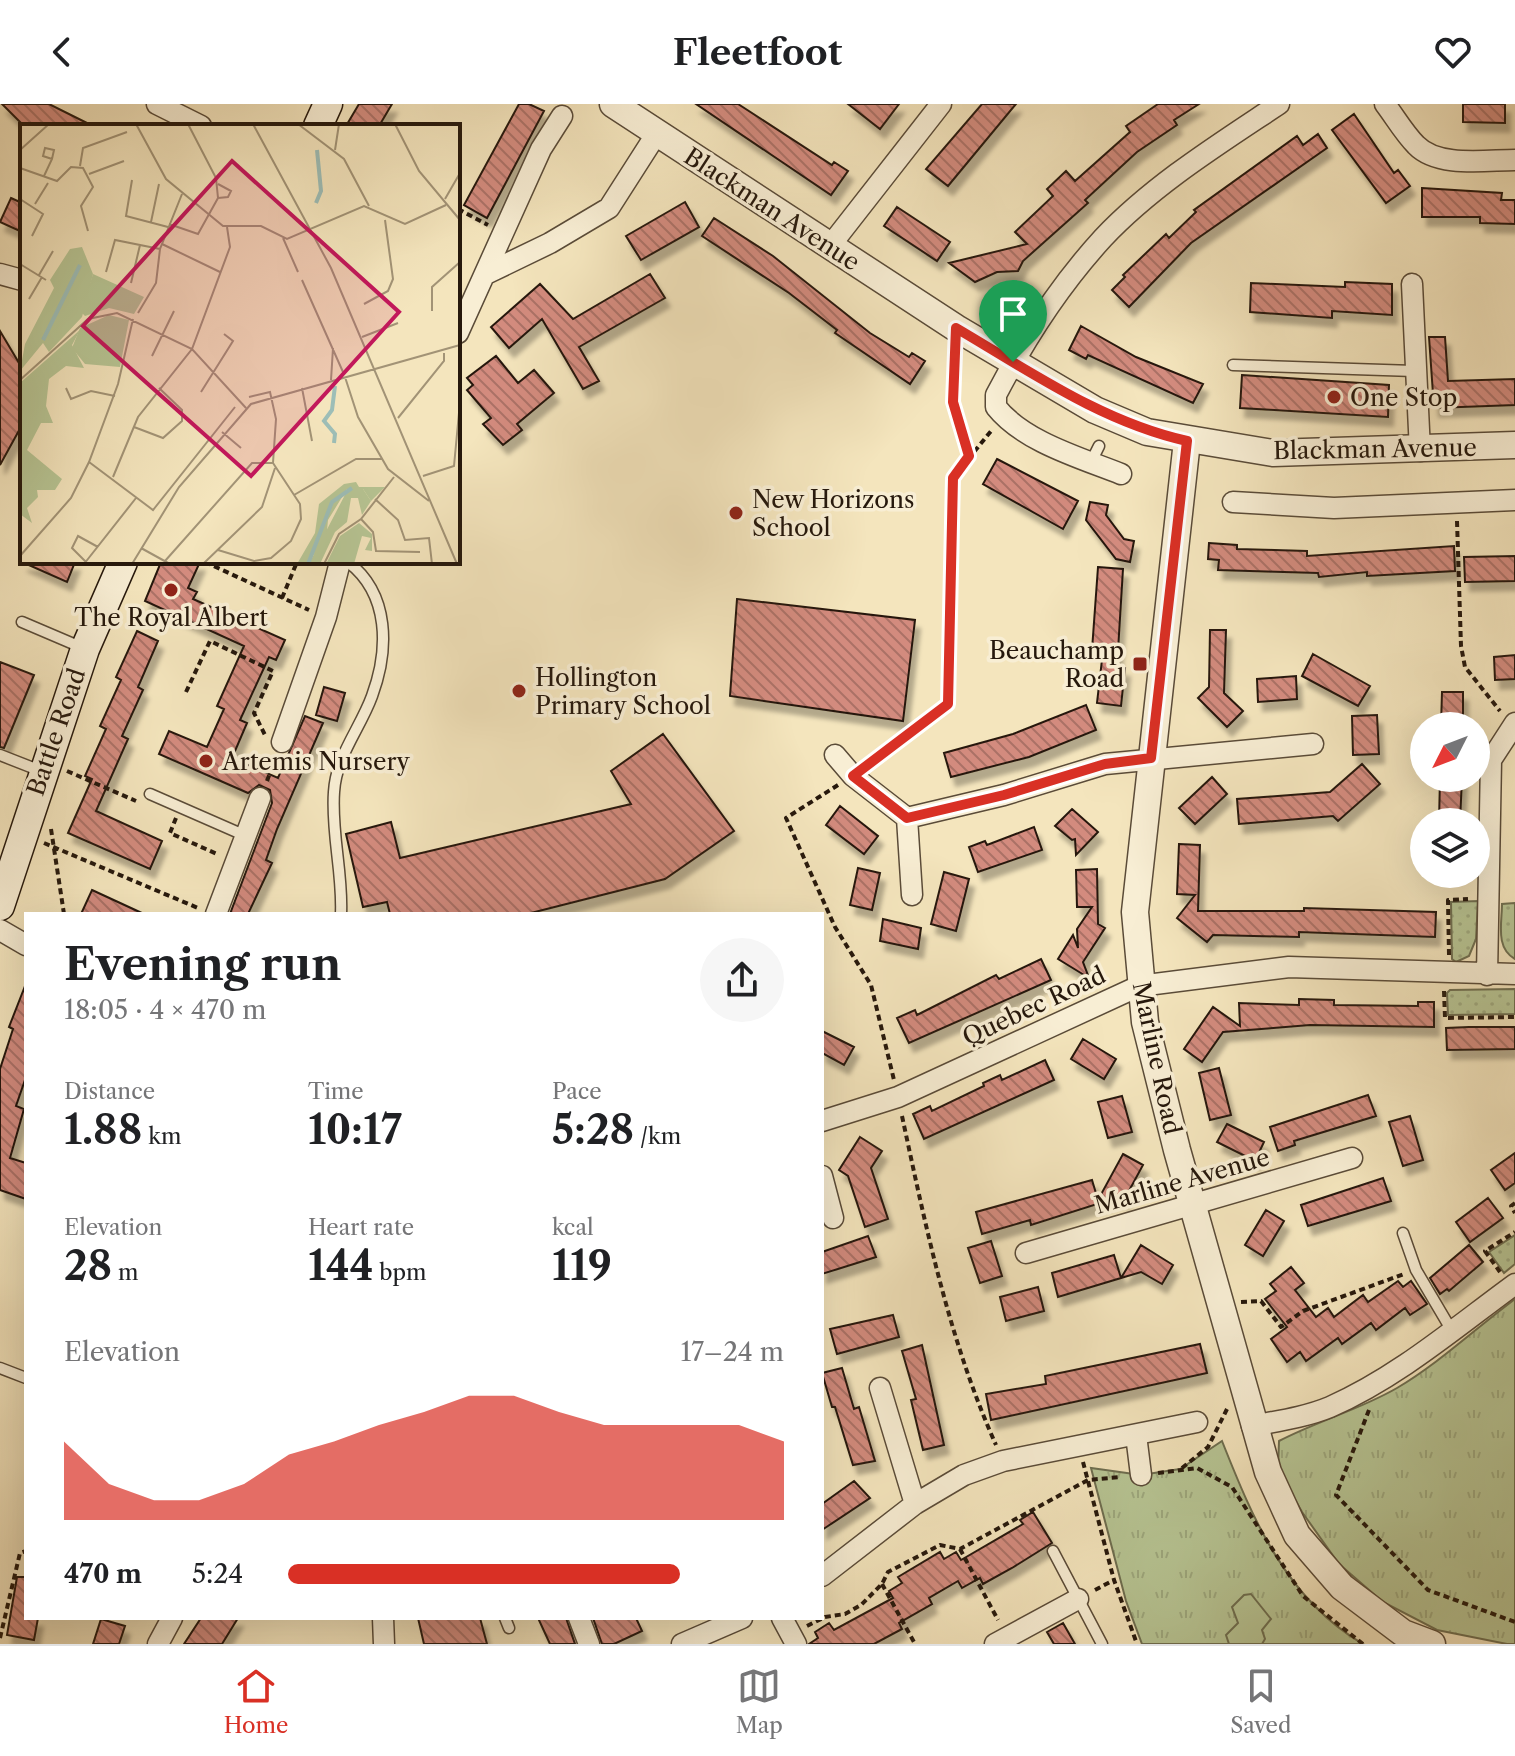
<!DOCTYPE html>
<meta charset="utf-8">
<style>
body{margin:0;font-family:"Libre Caslon Text",serif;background:#f6f6f6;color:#202124;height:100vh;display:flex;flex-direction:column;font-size:30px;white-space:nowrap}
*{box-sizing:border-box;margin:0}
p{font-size:26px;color:#757577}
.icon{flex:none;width:44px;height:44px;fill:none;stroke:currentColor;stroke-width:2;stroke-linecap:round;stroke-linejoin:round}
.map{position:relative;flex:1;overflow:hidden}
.sheet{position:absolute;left:24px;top:808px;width:800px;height:708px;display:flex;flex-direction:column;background:#fff;border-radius:0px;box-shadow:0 8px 32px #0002}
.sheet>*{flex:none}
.needle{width:52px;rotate:228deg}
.buttons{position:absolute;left:1410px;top:608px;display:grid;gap:16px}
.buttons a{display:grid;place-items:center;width:80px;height:80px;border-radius:50%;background:#fff;box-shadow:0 8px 32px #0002;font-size:40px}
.pin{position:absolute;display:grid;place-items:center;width:68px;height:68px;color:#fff;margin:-82px -34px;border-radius:50% 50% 50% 0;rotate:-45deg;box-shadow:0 0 8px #0007}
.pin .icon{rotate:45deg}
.round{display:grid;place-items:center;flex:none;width:84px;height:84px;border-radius:42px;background:#f6f6f6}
.summary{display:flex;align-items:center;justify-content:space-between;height:136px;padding:0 40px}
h1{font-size:44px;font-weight:700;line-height:60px}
.metrics{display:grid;grid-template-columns:repeat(3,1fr);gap:12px;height:136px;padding:8px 40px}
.metrics div{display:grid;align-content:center}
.metrics b{font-size:40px;font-weight:700}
.metrics small{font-size:22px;font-weight:400}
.metrics p{font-size:22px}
.chart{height:224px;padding:16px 40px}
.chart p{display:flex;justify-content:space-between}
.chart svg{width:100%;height:144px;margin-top:8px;fill:#d93025;opacity:.7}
ul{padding:0 40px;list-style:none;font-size:26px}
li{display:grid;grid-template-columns:128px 96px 1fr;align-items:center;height:60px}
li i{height:20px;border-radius:10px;background:#d93025}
header{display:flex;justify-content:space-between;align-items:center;height:104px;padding:0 40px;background:#fff;font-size:36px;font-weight:700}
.tab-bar{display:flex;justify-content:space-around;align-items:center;height:112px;border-top:2px solid #e0e0e0;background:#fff;font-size:22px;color:#757577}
.tab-bar a{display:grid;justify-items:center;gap:4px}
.tab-bar .active{color:#d93025}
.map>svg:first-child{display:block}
</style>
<header><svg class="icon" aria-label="back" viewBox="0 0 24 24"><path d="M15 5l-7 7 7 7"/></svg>Fleetfoot<svg class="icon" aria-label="heart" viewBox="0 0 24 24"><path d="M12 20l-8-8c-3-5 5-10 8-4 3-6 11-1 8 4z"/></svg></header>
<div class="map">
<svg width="1515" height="1540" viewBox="0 0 1515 1540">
<defs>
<pattern id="grass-dots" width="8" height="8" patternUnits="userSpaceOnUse" patternTransform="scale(2)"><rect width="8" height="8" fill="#b7c594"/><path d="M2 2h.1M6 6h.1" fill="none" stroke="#9da87e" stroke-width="1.8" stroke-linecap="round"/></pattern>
<pattern id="park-tufts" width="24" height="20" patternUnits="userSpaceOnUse" patternTransform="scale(2)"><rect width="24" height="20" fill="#b7c594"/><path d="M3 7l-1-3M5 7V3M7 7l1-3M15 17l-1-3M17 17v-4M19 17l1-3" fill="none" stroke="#9da87e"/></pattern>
<pattern id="building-back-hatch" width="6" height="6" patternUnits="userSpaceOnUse" patternTransform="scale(2)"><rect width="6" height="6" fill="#d38b7e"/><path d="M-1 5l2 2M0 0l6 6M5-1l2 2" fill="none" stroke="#ab7166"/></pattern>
<filter id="shadow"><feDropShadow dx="5" dy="9" stdDeviation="2" flood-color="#0004"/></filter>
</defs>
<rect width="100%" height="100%" fill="#f4e5bd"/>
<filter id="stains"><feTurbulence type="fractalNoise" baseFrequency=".0025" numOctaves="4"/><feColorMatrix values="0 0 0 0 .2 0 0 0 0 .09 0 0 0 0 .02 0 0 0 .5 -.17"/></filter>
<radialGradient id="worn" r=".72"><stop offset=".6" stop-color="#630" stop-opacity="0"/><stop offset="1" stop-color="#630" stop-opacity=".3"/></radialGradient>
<!-- grass -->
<path fill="url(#grass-dots)" stroke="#6e6e50" stroke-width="2" d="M1478 797 1476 835 1469 852 1456 858 1452 855 1451 798Z
M1515 799V855C1495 844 1502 819 1502 800Z
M1515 885V910L1448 911 1447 889 1450 886Z
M1515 1131V1160L1504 1169 1489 1148Z"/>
<!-- park -->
<path fill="url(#park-tufts)" stroke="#6e6e50" stroke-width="2" d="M1515 1195V1540H1507L1437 1526 1383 1498 1339 1460 1302 1408 1278 1366 1279 1337C1317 1317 1359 1306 1397 1284 1438 1260 1476 1224 1515 1195Z
M1222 1337C1253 1415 1286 1495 1363 1540H1142L1126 1497 1091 1364 1141 1371 1180 1365Z"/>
<!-- garden -->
<path fill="#b7c594" stroke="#6e6e50" stroke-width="2" d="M1251 1490 1271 1515 1262 1526 1265 1535 1262 1540H1229L1226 1531 1238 1519 1232 1503 1244 1491Z"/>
<!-- building -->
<path fill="url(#building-back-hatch)" stroke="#26180c" stroke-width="2" filter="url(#shadow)" d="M2 0H49L93 22H24Z
M359 0H392L379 22H346Z
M519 0H529L544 7 487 114 464 101Z
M696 0H738L832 61 834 58 848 67 831 91Z
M848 0H899L880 25Z
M982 0H1016L948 82 926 65Z
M1158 0H1199L1174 16 1177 21 1137 48 1085 96 1088 99 1023 157 1018 167 997 168 975 178 949 159 1027 140 1015 128 1053 92 1047 85 1066 67 1075 77 1130 28 1126 22Z
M1463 0H1505V19L1463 18Z
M1354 10 1394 69 1398 66 1410 82 1386 99 1332 26Z
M1318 30 1327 44 1191 139 1129 203 1112 186 1125 173 1123 171 1166 130 1169 134 1196 108 1194 106 1297 32 1303 41Z
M1422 84 1502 89 1501 96H1515V120L1480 119V113H1422Z
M11 94 22 99V128L0 118Z
M685 98 699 123 641 156 626 132Z
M897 103 950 138 937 157 884 122Z
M714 114 773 152 870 229 909 253 912 249 925 257 910 280 835 229 837 226 789 189 702 132Z
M650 170 665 194 579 243 599 277 583 285 542 215 509 244 491 223 540 180 573 215Z
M1345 178 1392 180V211L1332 207V214L1250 208 1251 179 1345 183Z
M1081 222 1136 253 1203 280 1193 299 1088 251 1086 255 1069 246Z
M0 227 22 264V321L0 361Z
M1429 233H1445L1448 277 1515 275V301L1434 304Z
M496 252 518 279 534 266 554 289 517 320 522 326 503 341 483 320 491 314 467 286 473 281 467 274Z
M1242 271 1389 281 1388 313 1240 304Z
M997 355 1078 397 1063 425 983 380Z
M1090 398 1108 401 1106 411 1124 435 1134 437 1130 458 1116 455 1086 416Z
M1209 439 1237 441V445L1307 447V452L1454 442 1455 467 1367 472V468L1319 473 1318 469 1218 466 1219 456 1208 455Z
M1515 452V477L1465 478 1464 453Z
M22 458H75L67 478Z
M161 458H200L188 484 197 488 193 495 285 536 276 556 269 553 240 616 247 619 232 654 278 674 305 612 323 619 277 725 266 756 272 759 248 810H230L272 699 270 686 259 681 248 689 159 650 169 627 207 643 224 605 217 602 244 542 145 497Z
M1098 463 1123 465 1117 563 1125 564 1121 602 1097 599 1103 547 1092 546Z
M737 495 915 516 903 617 730 592Z
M1210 526H1226L1224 589 1243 607 1227 623 1198 594 1209 583Z
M137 527 158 537 138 583 143 586 122 632 128 635 96 707 162 737 150 765 68 729 92 675 85 672 106 625 100 622 121 576 116 573Z
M1313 550 1370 582 1358 602 1302 572Z
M1515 551V575L1495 576 1494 553Z
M0 558 34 571 4 644 0 643Z
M1296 572 1297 595 1258 598 1257 575Z
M324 583 345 589 337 617 316 611Z
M1442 588H1463V622H1441Z
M1086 601 1096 626 1029 653 951 673 944 649 1013 630Z
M1377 611 1379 650 1353 651 1352 612Z
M663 630 734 727 665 775 527 810H390L387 798 363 803 346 730 391 718 400 754 631 700 611 667Z
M1362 660 1380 680 1338 717 1333 712 1239 720 1237 695 1330 688Z
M1212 673 1227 690 1195 720 1179 704Z
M1440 674H1462L1460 718H1439Z
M840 702 878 732 864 750 826 721Z
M1072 705 1098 728 1076 751 1075 735 1072 736 1055 722Z
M1034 723 1042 746 978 768 969 743 985 737 987 741Z
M1179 740 1200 741 1198 807H1304V804L1436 808 1435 833 1299 828V833L1213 831 1207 838 1177 814 1195 791 1177 790Z
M858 764 880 769 872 806 850 801Z
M1097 765 1098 820 1105 824 1083 858 1089 874 1058 855 1073 831 1078 844 1077 825 1092 803H1077L1076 766Z
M944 768 969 775 956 827 931 820Z
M92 786 144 810H81Z
M883 815 921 824 918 845 880 837Z
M1041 855 1051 876 909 939 897 914 915 906 917 911 996 871 999 875Z
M25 882 26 973 16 1002 24 1005 10 1054 26 1059V1095L0 1086V965L13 925 9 923Z
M1299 895 1334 896V901L1418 902V898H1434V923L1310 921 1223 928 1202 958 1184 945 1213 903 1240 922 1239 899 1299 901Z
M1469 923H1515V945L1447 946 1446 924Z
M822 927 854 943 844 961 822 949Z
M1083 935 1116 955 1104 975 1071 955Z
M1045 956 1054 976 924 1035 913 1010 930 1002 932 1007 984 982 983 979 1000 971 1002 976Z
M1219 964 1231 1011 1210 1016 1199 969Z
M1368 991 1376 1012 1294 1037 1295 1041 1278 1047 1270 1023Z
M1122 992 1132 1028 1108 1034 1098 998Z
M1410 1012 1423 1056 1403 1062 1389 1018Z
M1227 1020 1264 1038 1255 1057 1217 1038Z
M860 1033 882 1047 871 1064 888 1115 865 1123 848 1072 839 1066Z
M1515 1049V1079L1505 1086 1491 1066Z
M1123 1050 1143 1061 1124 1096 1119 1093 1031 1121 1030 1116 982 1130 976 1108 1092 1076 1098 1096Z
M1383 1074 1391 1097 1308 1122 1301 1101Z
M1488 1094 1503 1114 1470 1138 1456 1118Z
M1266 1106 1284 1117 1263 1152 1245 1141Z
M868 1132 876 1153 822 1170V1148Z
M991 1137 1002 1172 980 1179 968 1144Z
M1141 1141 1173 1161 1162 1180 1141 1168 1121 1174Z
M1469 1141 1483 1158 1449 1187 1447 1185 1440 1190 1430 1174Z
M1114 1151 1121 1174 1058 1193 1052 1169Z
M1291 1163 1304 1179 1295 1186 1316 1213 1328 1204 1334 1213 1363 1191 1368 1198 1398 1177 1403 1183 1411 1177 1427 1200 1410 1211 1405 1204 1376 1226 1371 1219 1342 1240 1338 1234 1306 1257 1300 1248 1287 1258 1271 1235 1287 1223 1265 1195 1276 1187 1270 1180Z
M1038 1183 1044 1207 1006 1217 1000 1193Z
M893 1211 899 1233 837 1250 830 1225Z
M1200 1240 1207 1269 991 1316 986 1290 1046 1280 1045 1272Z
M922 1241 944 1341 923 1346 911 1296 916 1295 902 1247Z
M842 1264 854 1305 859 1303 875 1357 853 1361 835 1303H832L822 1269Z
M854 1377 870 1394 822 1426V1400Z
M1033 1408 1052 1439 1012 1464 983 1480 980 1474 962 1484 958 1477 929 1494 932 1500 899 1519 902 1525 874 1540H809L818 1534 815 1528 829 1519 834 1526 893 1494 889 1487 902 1479 898 1473 940 1448 944 1455 956 1448 961 1456 1023 1420 1020 1416Z
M17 1473H26V1514H38L34 1536 7 1531Z
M201 1514H238L222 1540H184Z
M418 1514H480L487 1540H424Z
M538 1514H566L575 1540H550Z
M593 1514H636L642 1527 614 1540H602Z
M101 1515 125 1522 119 1540H93Z
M1063 1519 1075 1540H1054L1047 1528Z"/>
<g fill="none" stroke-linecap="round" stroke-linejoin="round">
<!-- service casing -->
<g stroke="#5a4b38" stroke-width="13">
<path id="service" d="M1233 261 1414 267
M1091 358 1099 342
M22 518 83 544
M0 651 41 667
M150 690 246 732
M341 810C343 769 331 729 334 688 336 652 360 625 372 592 389 546 390 490 348 458
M1403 1129 1416 1166 1452 1227
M0 1264 26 1274
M1053 1447 1102 1540
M505 1514 509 1524"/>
</g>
<!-- minor casing -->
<g stroke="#5a4b38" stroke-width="23">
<path id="minor" d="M157 0 201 22
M1385 0C1395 13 1404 29 1416 41 1438 64 1486 56 1515 56
M830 142 941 0
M0 170 22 176
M486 170 550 139 609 104 657 29
M1412 180 1420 347
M458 229 541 45 562 12
M1121 370C1081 354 1024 338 996 303V291C1025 235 1060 181 1103 134 1153 81 1219 40 1279 0
M1233 398 1334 404 1515 396
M282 638 326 513 340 458
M835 651 853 672 907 714
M912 791 907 714 1004 691 1105 660 1313 640
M216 810 260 694
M0 826 26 841
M1487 871 1491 656 1515 619
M822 1017 898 993 1139 882 1289 863 1515 870
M822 1072 833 1114
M1026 1149 1352 1054
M880 1284 915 1400
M1252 1322C1278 1317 1306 1313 1330 1303 1398 1273 1456 1223 1515 1180
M1136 1331 1141 1371
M822 1472 915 1400 964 1371 1003 1357 1197 1318
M383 1514 384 1540
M579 1514 589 1540
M782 1514 796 1540
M158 1540 172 1514
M682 1540 742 1514
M995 1540 1078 1495"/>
</g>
<!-- tertiary casing -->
<g stroke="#5a4b38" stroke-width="29">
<path id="tertiary" d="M613 0 956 224 1095 306 1147 328 1273 349 1515 341
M1187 337 1135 808 1145 918 1177 1046 1268 1368 1297 1431 1342 1483 1403 1529 1432 1540"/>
</g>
<!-- secondary casing -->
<g stroke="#26180c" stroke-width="31">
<path id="secondary" d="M318 22 328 0
M0 802 85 545 123 458"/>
</g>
<!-- path -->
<path stroke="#26180c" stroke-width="4" stroke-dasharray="6 4" stroke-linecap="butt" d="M458 105 488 121
M955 251 953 298 969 351
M1457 417 1461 542 1465 563 1500 607
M205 458 309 506
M282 494 297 458
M186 588 210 537 273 567 254 609 265 631
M868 660 948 600 953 374 991 327
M67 667 136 697
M267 677 275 655
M838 681 786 714 835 823 871 881 894 976
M176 714 170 729 217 750
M51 725 64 810
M44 739 198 804
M1449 851 1448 796 1468 795
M1444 887 1445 914 1515 913
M902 1012C926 1124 949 1236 996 1341
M1515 1099 1511 1102 1515 1109
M1500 1168 1485 1147 1515 1128
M1241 1198 1261 1197 1281 1223 1303 1207 1404 1170
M1369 1306 1336 1391 1428 1486 1515 1518
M1083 1358 1114 1476 1137 1540
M1182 1364 1208 1343 1227 1305
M1158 1369 1197 1364 1232 1383 1303 1492 1363 1540
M960 1445 998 1516
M882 1480 915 1540
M1095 1486 1114 1476
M807 1522 825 1513 845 1510 861 1501 882 1480 888 1468 940 1441 960 1445 1088 1376 1121 1373
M0 1534 20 1449 26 1447"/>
<!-- service -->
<use href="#service" stroke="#f8eed4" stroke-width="10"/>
<!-- minor -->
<use href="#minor" stroke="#f8eed4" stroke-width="20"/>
<!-- tertiary -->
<use href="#tertiary" stroke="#f8eed4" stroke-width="26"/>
<!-- secondary -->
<use href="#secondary" stroke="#f8eed4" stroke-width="28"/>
</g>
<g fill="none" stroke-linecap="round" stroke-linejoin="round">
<!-- route casing -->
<g stroke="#fff" stroke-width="16">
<path id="route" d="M956 224C1031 268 1102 318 1187 337L1151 654 1105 660 1004 691 907 714 853 672 948 600 953 374 969 352 953 298Z"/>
</g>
<!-- route -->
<use href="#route" stroke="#d93025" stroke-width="10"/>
</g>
<!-- markers -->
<g fill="#8f2418" stroke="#f8eed4" stroke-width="3">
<circle cx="1334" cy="293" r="8"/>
<circle cx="736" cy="409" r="8"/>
<circle cx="171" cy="486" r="8"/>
<rect x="1132" y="552" width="16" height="16" rx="4"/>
<circle cx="519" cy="587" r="8"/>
<circle cx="206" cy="657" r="8"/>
</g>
<g text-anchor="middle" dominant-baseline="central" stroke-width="7" stroke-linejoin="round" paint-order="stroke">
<!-- street labels -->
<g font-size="24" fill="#26180c" stroke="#f8eed4">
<text transform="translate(772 105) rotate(33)">Blackman Avenue</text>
<text transform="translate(1375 345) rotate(-1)">Blackman Avenue</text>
<text transform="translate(56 628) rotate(-71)">Battle Road</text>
<text transform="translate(1034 902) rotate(-25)">Quebec Road</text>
<text transform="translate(1157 954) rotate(78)">Marline Road</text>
<text transform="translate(1182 1077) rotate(-16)">Marline Avenue</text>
</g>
<!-- poi labels -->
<g font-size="24" fill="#26180c" stroke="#f8eed4" text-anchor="start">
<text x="1350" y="293">One Stop</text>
<text x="752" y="395">New Horizons<tspan x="752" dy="28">School</tspan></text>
<text x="171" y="513" text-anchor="middle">The Royal Albert</text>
<text x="1124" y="546" text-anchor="end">Beauchamp<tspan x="1124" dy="28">Road</tspan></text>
<text x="535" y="573">Hollington<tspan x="535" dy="28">Primary School</tspan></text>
<text x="222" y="657">Artemis Nursery</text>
</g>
</g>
<!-- overview -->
<g transform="translate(20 20)">
<rect width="440" height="440" fill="#f4e5bd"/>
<path d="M328 365H343L351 377 342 391 338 374H331L327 398 315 408 300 440H289ZM339 399 352 410V427L345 426 351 414 342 412 334 440H306L320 412Z" fill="#b7c594"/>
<path d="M62 123 73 150 62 193 29 228 23 219 0 247 5 220 34 164 30 156 50 125ZM60 206 52 221 64 244 46 242 29 255 26 282 33 299H21L7 326 42 355 35 366H17L18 373 7 384 12 399 0 390V259ZM336 358 339 363H365L351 377 343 365H327L308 396 305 427 294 430 289 440H277L295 409 299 380 324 360Z" fill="#b7c594"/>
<path d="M73 150 124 173 114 190 89 184 65 192 61 188ZM89 191 109 196 100 243 65 240 52 224 60 204Z" fill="#b7c594"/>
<path fill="none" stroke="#9dbeb7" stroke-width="4" d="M296 79 301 67 297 26M23 216 60 141M314 319 315 310 304 297 312 286 315 262M288 440 312 378 332 364"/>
<path fill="none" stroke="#a29376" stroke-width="2" d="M116 0 146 55 203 102H241L267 115 344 82 385 100 426 81M233 0 311 144 437 440M278 0 324 35 349 82M375 0 399 47 440 96M0 26 29 0M315 26 319 0M60 42 63 24 107 8M0 44 37 57 51 43 63 44 73 63 61 82 68 107M69 50 104 37M24 52 32 35 34 26 25 24 23 32 32 35M112 56 106 92 148 103M198 74 208 73 211 67 198 60M0 75 23 90 12 112M425 75 440 49M15 80 28 59M131 98 139 60M149 100 178 110 198 74 196 54 168 0M263 114 278 148M142 120 200 148M0 140 26 156M86 148 95 116 140 125M19 151 33 127M282 156 323 248M111 159 120 121M9 175 22 153M344 180 368 167 373 155 365 96M412 187V163L440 138M118 189 136 159 140 125 162 70M342 213 378 199M132 232 154 187M325 253 338 293 368 345 409 377M0 256 68 195 97 189 172 225 226 284M311 256 313 224M46 264 51 275 71 267 95 272M282 264 292 317M181 268 213 217 204 210M378 294 424 237V229M114 303 143 314 162 297V286L139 264M202 308 221 324M69 338 133 386 215 283M403 352 434 342 440 278M93 353 118 293 172 225 210 123 207 103M274 371 336 335H362M355 375 378 396 385 416 409 414 412 440M341 395 353 408 356 427 400 428M121 424 150 440M198 426 234 437 251 434 271 417 281 395 280 380 253 339 256 295 250 268 229 273M0 432 51 374 69 338 98 260 113 195M145 437 232 339H253M66 438 52 424 58 412 78 423M64 440 116 374M112 440 159 363 231 280 440 221M183 440 242 383 255 344M304 440 319 410 341 395 374 353"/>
<path fill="#c2185b" fill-opacity="0.15" stroke="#c2185b" stroke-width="4" d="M212 37 379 188 231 352 63 202Z"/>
<rect width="440" height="440" fill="none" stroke="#26180c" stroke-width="4"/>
</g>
<rect width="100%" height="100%" filter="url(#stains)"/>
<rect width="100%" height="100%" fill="url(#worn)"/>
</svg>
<div class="buttons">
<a><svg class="needle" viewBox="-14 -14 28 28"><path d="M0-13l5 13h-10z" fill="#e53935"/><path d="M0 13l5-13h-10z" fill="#757577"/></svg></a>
<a><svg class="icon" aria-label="layers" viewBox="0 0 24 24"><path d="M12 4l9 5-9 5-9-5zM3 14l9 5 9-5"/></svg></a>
</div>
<div class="pin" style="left:1013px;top:258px;background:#1e9e55"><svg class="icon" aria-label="arrive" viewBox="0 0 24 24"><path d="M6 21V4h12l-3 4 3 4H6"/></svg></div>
<section class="sheet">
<div class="summary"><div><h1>Evening run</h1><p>18:05 · 4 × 470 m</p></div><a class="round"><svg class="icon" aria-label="share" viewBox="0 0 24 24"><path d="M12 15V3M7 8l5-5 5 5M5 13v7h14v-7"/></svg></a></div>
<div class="metrics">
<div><p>Distance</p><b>1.88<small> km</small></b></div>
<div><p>Time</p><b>10:17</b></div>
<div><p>Pace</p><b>5:28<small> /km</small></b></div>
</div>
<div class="metrics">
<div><p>Elevation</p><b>28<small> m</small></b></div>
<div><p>Heart rate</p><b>144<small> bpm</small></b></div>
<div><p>kcal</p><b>119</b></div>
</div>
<div class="chart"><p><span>Elevation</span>17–24 m</p>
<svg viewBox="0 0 160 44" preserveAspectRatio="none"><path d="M0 44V20L10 33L20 38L30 38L40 33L50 24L60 20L70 15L80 11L90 6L100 6L110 11L120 15L130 15L140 15L150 15L160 20V44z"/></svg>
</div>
<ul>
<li><b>470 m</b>5:24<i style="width:79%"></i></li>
</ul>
</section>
</div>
<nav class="tab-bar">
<a class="active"><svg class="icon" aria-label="home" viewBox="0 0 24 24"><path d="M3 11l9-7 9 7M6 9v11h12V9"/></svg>Home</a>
<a><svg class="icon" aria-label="map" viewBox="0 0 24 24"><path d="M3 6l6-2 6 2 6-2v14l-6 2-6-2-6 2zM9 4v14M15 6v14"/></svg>Map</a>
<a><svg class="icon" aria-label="saved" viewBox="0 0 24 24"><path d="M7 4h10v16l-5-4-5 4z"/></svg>Saved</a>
</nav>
